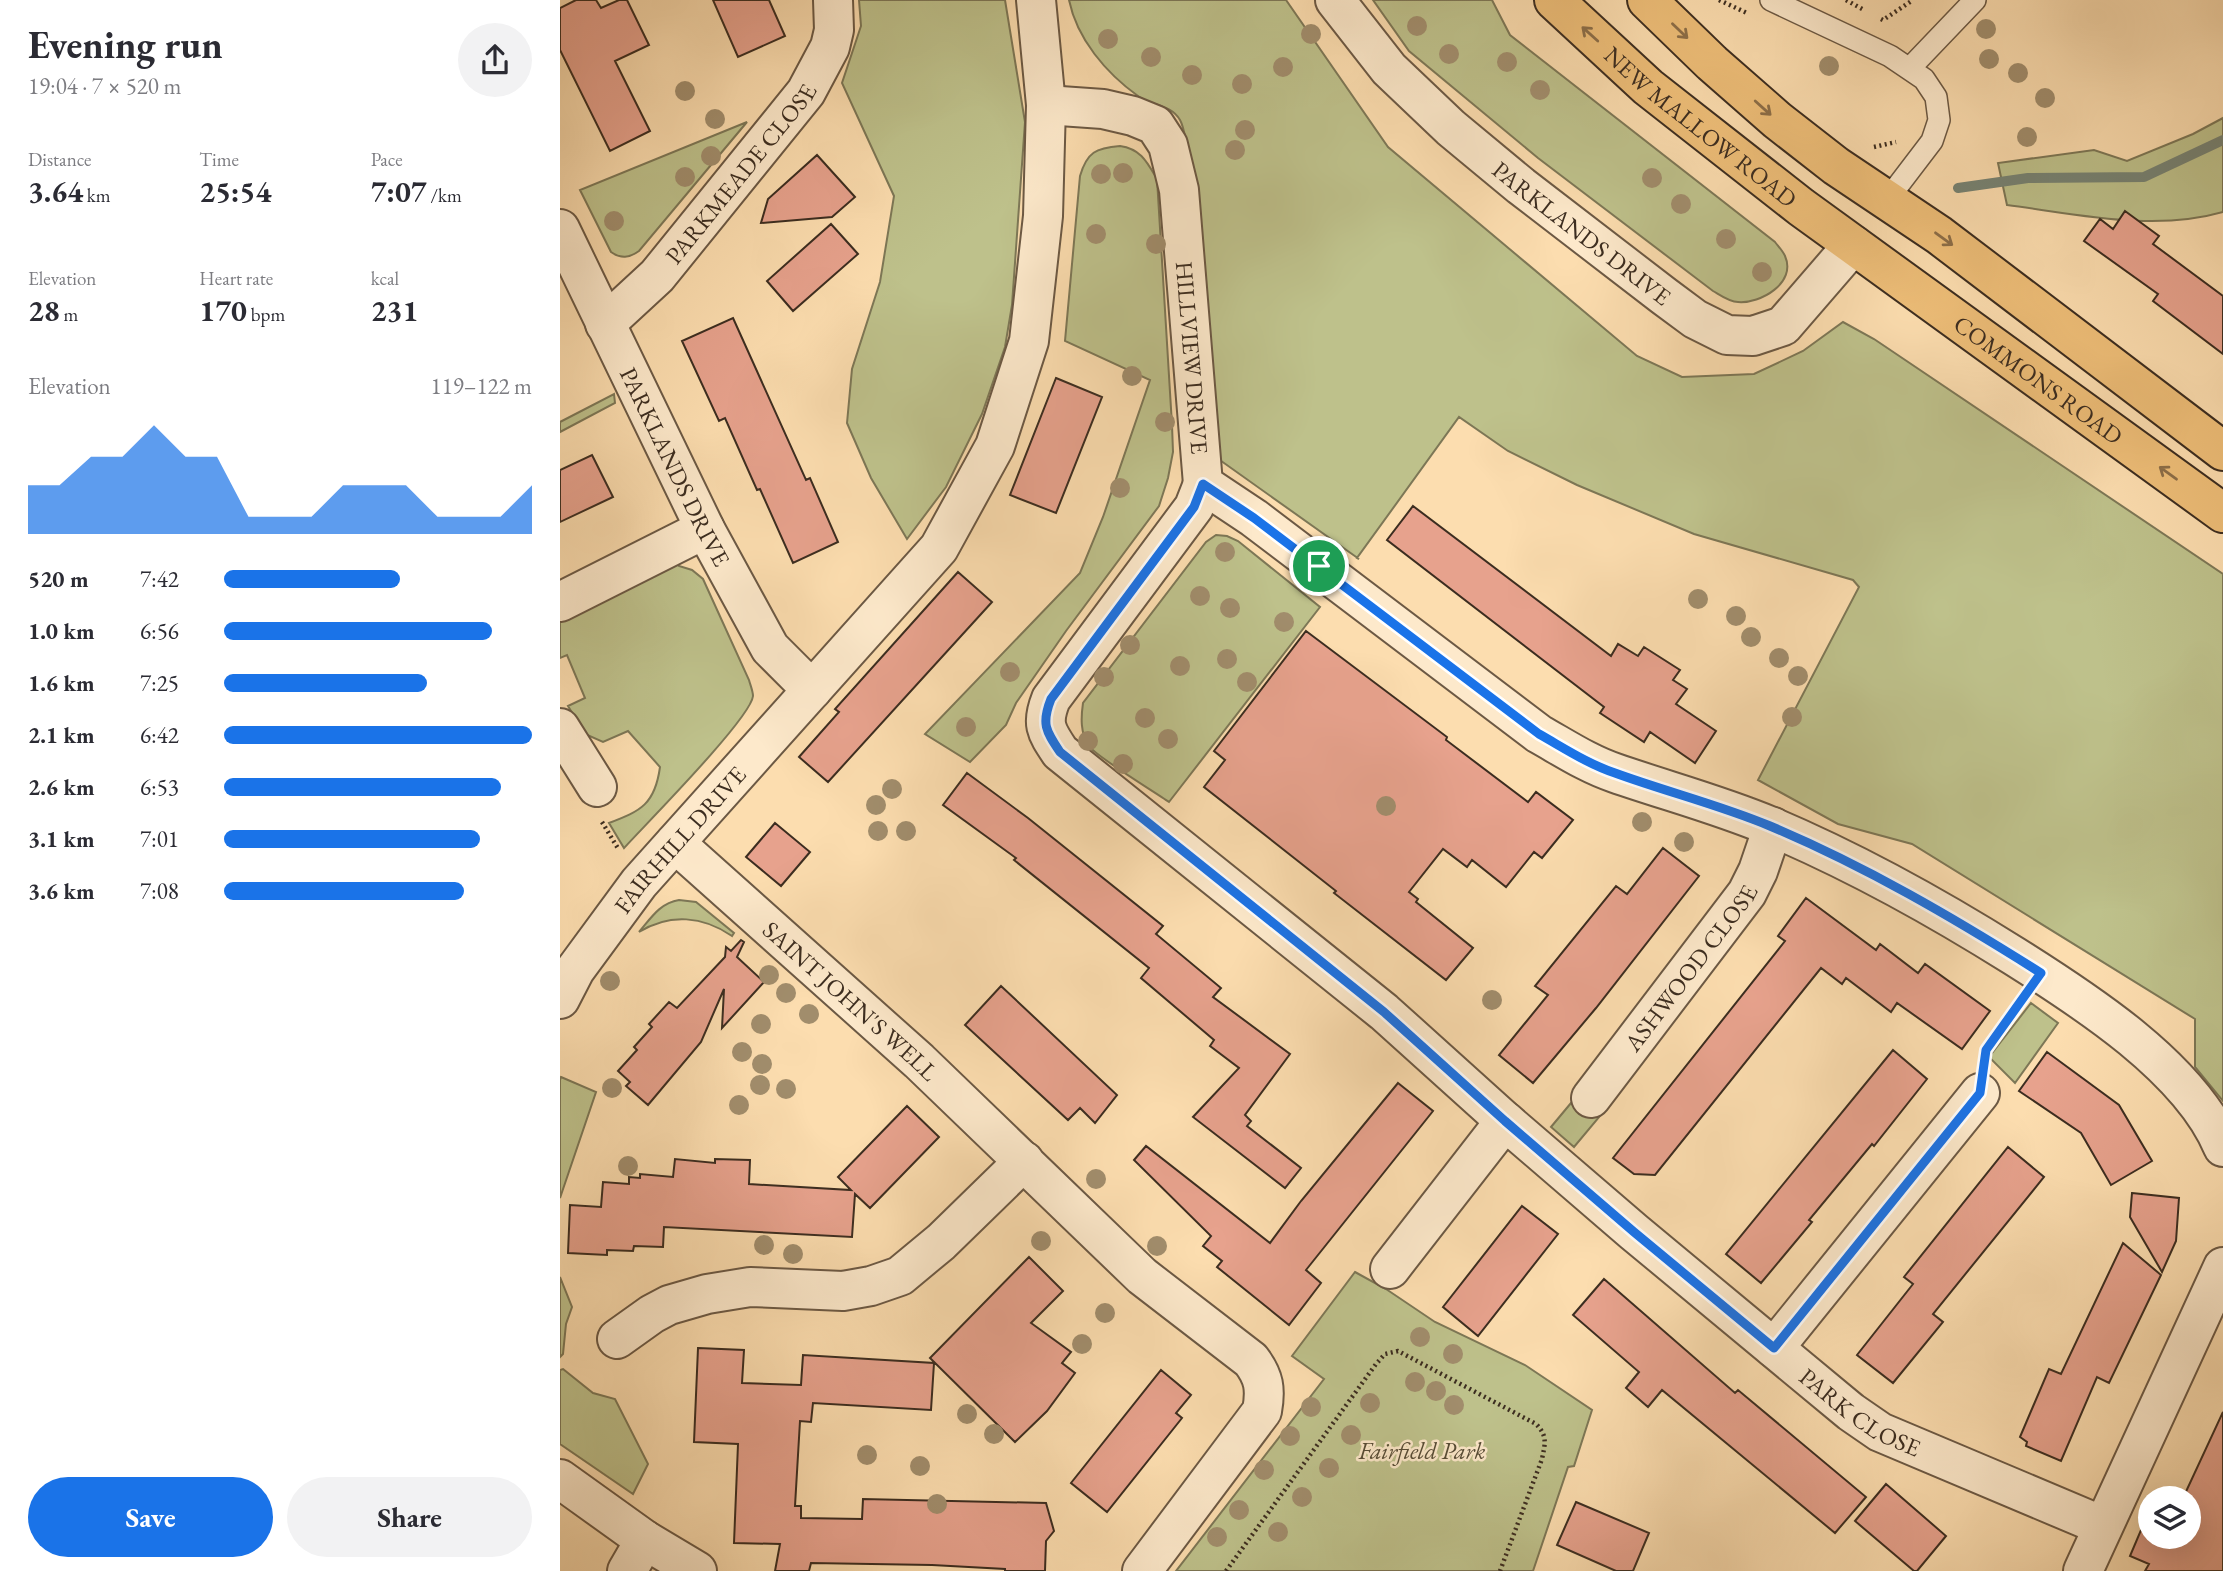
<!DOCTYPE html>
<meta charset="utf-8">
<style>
body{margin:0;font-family:"EB Garamond",serif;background:#f2f2f3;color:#2b2b33;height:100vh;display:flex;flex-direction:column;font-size:26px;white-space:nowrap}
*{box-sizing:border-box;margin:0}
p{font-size:23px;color:#7c7c81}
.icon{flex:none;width:38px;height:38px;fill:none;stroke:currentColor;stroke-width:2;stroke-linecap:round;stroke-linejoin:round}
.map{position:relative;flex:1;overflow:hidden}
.panel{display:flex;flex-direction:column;background:#fff;width:560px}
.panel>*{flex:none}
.fabs{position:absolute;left:1578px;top:1486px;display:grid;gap:14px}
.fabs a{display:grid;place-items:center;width:63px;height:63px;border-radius:50%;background:#fff;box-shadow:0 7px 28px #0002;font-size:35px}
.pin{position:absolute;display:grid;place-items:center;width:60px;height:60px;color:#fff;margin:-30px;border:4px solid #fff;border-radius:50%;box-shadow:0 2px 7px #0007}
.round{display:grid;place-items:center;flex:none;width:74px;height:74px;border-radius:37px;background:#f2f2f3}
.headline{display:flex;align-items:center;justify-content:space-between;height:119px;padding:0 28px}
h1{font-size:38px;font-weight:700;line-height:52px}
.stats{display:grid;grid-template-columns:repeat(3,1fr);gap:10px;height:119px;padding:7px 28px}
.stats div{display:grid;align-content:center}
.stats b{font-size:30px;font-weight:700}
.stats small{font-size:19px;font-weight:400}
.stats p{font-size:19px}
.chart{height:196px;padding:14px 28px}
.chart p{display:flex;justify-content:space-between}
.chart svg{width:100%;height:126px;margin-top:7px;fill:#1a73e8;opacity:.7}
.action{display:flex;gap:14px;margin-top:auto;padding:14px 28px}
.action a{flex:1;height:80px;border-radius:42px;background:#1a73e8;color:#fff;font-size:28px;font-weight:700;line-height:80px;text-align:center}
.action a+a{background:#f2f2f3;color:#2b2b33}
ul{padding:0 28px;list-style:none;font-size:23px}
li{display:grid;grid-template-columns:112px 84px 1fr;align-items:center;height:52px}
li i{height:18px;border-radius:9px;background:#1a73e8}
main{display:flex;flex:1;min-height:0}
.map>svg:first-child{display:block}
</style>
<main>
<section class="panel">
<div class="headline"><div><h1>Evening run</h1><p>19:04 · 7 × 520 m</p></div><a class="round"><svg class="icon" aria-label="share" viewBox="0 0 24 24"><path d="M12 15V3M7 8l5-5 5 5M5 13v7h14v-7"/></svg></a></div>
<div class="stats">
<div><p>Distance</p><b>3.64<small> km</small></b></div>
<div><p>Time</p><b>25:54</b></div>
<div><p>Pace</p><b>7:07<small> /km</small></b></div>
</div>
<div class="stats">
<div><p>Elevation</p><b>28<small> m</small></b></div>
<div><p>Heart rate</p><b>170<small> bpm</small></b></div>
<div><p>kcal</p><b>231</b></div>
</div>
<div class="chart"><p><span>Elevation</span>119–122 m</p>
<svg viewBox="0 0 160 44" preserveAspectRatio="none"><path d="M0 44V27L10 27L20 17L30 17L40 6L50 17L60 17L70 38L80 38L90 38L100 27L110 27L120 27L130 38L140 38L150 38L160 27V44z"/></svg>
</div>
<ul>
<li><b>520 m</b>7:42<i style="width:57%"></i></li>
<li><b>1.0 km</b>6:56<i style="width:87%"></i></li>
<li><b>1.6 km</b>7:25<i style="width:66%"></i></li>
<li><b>2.1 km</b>6:42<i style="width:100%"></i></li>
<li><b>2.6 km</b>6:53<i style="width:90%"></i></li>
<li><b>3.1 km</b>7:01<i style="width:83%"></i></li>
<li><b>3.6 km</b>7:08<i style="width:78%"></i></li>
</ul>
<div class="action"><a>Save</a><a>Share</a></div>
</section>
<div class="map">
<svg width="1663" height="1571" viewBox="0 0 1663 1571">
<rect width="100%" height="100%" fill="#fcddaf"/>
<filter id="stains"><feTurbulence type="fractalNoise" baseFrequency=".00286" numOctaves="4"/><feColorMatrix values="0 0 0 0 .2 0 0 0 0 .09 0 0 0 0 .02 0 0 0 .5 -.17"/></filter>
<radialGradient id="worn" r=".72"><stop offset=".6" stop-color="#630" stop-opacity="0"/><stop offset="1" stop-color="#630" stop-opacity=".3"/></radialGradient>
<!-- green -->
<path fill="#bec18b" stroke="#7d7756" stroke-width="2" d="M299 0H445L465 122 452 305 445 347 422 414 386 487 347 539 311 478 287 423 292 369 320 282 334 196 282 83 301 26Z
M509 0H726L828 147 1077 356 1122 377 1194 374 1243 351 1283 322 1314 339 1663 574V1101L1635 1067V1019L1352 844 1278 824 1198 780 1299 587 1293 580 1134 534 1017 485 948 451 899 417 797 558 799 559 657 458 627 146C625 138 624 127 620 120 611 104 591 106 578 96 546 73 517 39 509 0Z
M813 0H932L950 35 1215 242C1218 246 1223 251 1225 256 1237 283 1200 304 1178 302 1169 302 1160 295 1153 291L978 158 849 51Z
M1663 118V212C1594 232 1517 214 1447 205L1438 163 1534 150 1567 161 1633 134Z
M187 122 79 251C69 258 61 259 51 252L20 190Z
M560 146C581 149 587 162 597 179L612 425 613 452 608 478 599 506 506 631 456 703 446 725 410 762 365 734 520 573 543 517 590 380 505 341 520 176C527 152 536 148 560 146Z
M54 394 55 403 0 432V422Z
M656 535 667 536 678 541 760 607 609 802C595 792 535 756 529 746 520 733 521 717 523 703L646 542Z
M117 558 119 566 132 570 143 579 189 680C190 684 193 691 193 696 191 718 85 825 64 848L49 823C81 811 95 804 100 767L68 731 43 742 25 734 8 706 25 698 7 655 0 658V616Z
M119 900 136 902 174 933 172 936C143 916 110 913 79 932 91 918 100 903 119 900Z
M1471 1003 1498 1023 1455 1083 1429 1057Z
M1 1077 36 1092 0 1198V1080Z
M1016 1097 1040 1116 1014 1147 991 1127Z
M795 1272 826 1289 875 1322 965 1365 1032 1410 1014 1466 1008 1467 973 1571H616L764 1379 732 1356Z
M0 1277 12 1307 6 1324 3 1354 0 1357Z
M3 1369 33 1393 55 1399 88 1464 73 1494 0 1444V1370Z"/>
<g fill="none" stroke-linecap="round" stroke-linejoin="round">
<!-- stream -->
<path stroke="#778374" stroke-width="10" d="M1398 188 1468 178 1584 177 1663 140"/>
</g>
<!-- building -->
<path fill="#e7a28d" stroke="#3c2d20" stroke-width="2" d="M16 0H36L41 8 59 0H67L89 45 55 61 90 131 50 151 0 50V8Z
M153 0H209L225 36 178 57Z
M257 155 295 197 272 217 201 223 208 199Z
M1565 211 1599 236 1593 244 1663 296V354L1593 301 1598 294 1524 241 1540 219 1553 229Z
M271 224 298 254 233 311 207 281Z
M173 318 246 480 250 478 278 542 233 563 200 489 197 490 165 418 159 421 122 341Z
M496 378 542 397 496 513 450 495Z
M32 455 53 497 0 522V470Z
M853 506 1051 656 1058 644 1078 656 1084 647 1120 670 1113 680 1127 689 1116 704 1156 731 1135 763 1090 732 1084 742 1040 713 1044 707 827 540Z
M398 572 432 602 268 782 239 757 279 712 275 709Z
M746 631 887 737 886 740 968 802 976 792 1013 820 982 858 974 852 946 887 912 860 907 867 883 849 849 892 858 899 856 902 913 948 886 980 774 893 776 891 644 787 665 760 654 751Z
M407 773 468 818 603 926 596 934 661 988 653 997 730 1054 685 1115 691 1121 687 1126 741 1168 725 1188 633 1117 679 1068 650 1046 654 1040 581 978 589 968 454 860 456 858 383 805Z
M215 823 250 852 221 886 186 857Z
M1103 848 1139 876 1036 1008 973 1083 939 1055 988 995 975 986 1056 886 1067 894Z
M1246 898 1316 950 1320 944 1358 973 1365 964 1430 1011 1402 1049 1337 1003 1331 1012 1286 978 1282 984 1261 968 1095 1175 1074 1174 1053 1158 1225 941 1218 936Z
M181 940 184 942 177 957 204 982 162 1028 164 989 141 1042 88 1105 66 1086 70 1082 58 1071 77 1050 74 1047 92 1027 89 1024 109 1002 117 1008 165 957 166 947 171 951Z
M441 986 557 1095 535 1123 520 1108 508 1120 405 1025Z
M1333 1050 1367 1079 1314 1146 1312 1144 1249 1220 1252 1222 1201 1283 1166 1254Z
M1487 1052 1559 1105 1592 1161 1551 1185 1521 1133 1459 1091Z
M838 1083 873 1111 746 1270 761 1283 729 1325 657 1267 662 1261 643 1246 651 1236 574 1160 586 1146 710 1243 741 1201Z
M347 1106 379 1137 310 1208 295 1194 292 1237 104 1227 103 1247 74 1246 73 1251 47 1250V1255L8 1253 10 1205 41 1207 43 1182 69 1184V1177L80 1178V1174L113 1177 115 1159 155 1163V1159L190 1160 189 1184 291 1190 278 1177Z
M1448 1147 1484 1177 1373 1314 1383 1322 1333 1383 1297 1355 1353 1284 1344 1277Z
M1572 1193 1619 1198 1616 1241 1602 1272 1570 1217Z
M962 1206 998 1234 918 1336 883 1307Z
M1563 1243 1601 1275 1549 1383 1537 1377 1501 1461 1466 1446 1467 1442 1460 1437 1489 1369 1501 1374Z
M469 1257 503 1291 471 1323 511 1352 502 1363 515 1373 487 1411 455 1442 370 1358Z
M1044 1279 1175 1393 1178 1390 1306 1497 1275 1533 1102 1390 1088 1407 1066 1388 1079 1372 1013 1315Z
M138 1348 184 1350 182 1383 241 1385 243 1355 374 1363 371 1410 253 1403 251 1422 240 1421 235 1506H241V1518L302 1519 303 1499 486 1503 494 1531 486 1541 485 1571H445V1569L372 1565 251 1563 249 1571H215L220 1544 174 1543 178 1444 134 1442Z
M601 1370 631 1395 616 1413 622 1418 547 1512 511 1483Z
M1663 1412V1571H1585L1589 1564 1570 1556 1581 1530 1591 1534V1536L1604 1540 1606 1536H1629V1498H1623Z
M1326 1484 1386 1536 1357 1571H1354L1295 1521Z
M1016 1502 1089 1533 1073 1571H1056L997 1545Z"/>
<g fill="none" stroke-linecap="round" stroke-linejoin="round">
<!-- service casing -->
<g stroke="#6c5944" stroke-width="24">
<path id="service" d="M1211 0 1330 56 1364 79 1376 97 1379 120 1372 141 1327 200
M1350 68 1415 0"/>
</g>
<!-- minor casing -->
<g stroke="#6c5944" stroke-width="42">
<g id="minor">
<path id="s1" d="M775 0 829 69 891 128 961 186 1104 296 1135 319 1167 335 1193 336 1223 326 1293 245"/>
<path id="s2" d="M486 105 543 109 573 116 595 125 608 145 619 190 643 484 694 518 979 734C1004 748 1028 764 1055 773 1107 791 1160 805 1210 826 1295 862 1376 907 1454 956 1524 1000 1630 1068 1663 1147"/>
<path id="s3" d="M0 229 145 529 210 648 252 690"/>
<path id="s4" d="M45 324 97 276 246 92 270 47 274 30 273 0"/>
<path id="s5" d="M643 484 634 507 491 699C481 724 486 731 500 752L824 1012 945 1121 1074 1232 1291 1412 1320 1432 1543 1526"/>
<path d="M0 602 145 529"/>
<path d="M0 728 37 787"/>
<path id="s6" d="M115 843 359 1061 582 1276 691 1360C704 1377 706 1389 702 1411L582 1571"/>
<path id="s7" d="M0 999 15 970 79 883 379 548 435 446 469 341 483 216 486 105 476 0"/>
<path id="s8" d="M1031 1098 1187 893 1198 871 1213 827"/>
<path d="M830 1269 945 1121"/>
<path d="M57 1339 92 1314 109 1305 147 1294 190 1287 283 1291 311 1286 340 1276 381 1242 464 1161"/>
<path d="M1214 1348 1420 1093"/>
<path d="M0 1479 85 1540 137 1571"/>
<path d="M67 1571 85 1540"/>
<path d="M1523 1571 1663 1267"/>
</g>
</g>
<!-- trunk casing -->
<g stroke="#3c2d20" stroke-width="42">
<g id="trunk">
<path id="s9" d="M994 0 1088 87 1241 207 1663 513"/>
<path d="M1087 0 1152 63 1217 120 1276 166 1379 235 1663 451"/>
</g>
</g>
<!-- path -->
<path stroke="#3c2d20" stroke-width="4.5" stroke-dasharray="2 3.5" stroke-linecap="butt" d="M1159 0 1187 13
M1286 0 1304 10
M1321 19 1323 20 1353 0
M1314 147 1336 142
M42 822 59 850
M1424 1059 1426 1050 1460 1002
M666 1571 816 1364 825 1354 838 1351 976 1424C988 1436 985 1444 982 1459L940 1571"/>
<!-- service -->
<use href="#service" stroke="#fde9cb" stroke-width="21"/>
<!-- minor -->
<use href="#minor" stroke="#fde9cb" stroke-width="38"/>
<!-- trunk -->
<use href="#trunk" stroke="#eebe78" stroke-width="38"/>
</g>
<!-- trees -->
<g fill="#a18d6c">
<circle cx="857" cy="26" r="10"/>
<circle cx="1426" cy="29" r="10"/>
<circle cx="751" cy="34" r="10"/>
<circle cx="548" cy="39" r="10"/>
<circle cx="889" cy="54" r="10"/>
<circle cx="591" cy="57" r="10"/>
<circle cx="1429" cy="59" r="10"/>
<circle cx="947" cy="62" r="10"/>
<circle cx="1269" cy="66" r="10"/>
<circle cx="723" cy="67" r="10"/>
<circle cx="1458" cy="73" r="10"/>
<circle cx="632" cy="75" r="10"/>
<circle cx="682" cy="84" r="10"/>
<circle cx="980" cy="90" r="10"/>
<circle cx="125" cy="91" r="10"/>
<circle cx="1485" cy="98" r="10"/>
<circle cx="155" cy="119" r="10"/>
<circle cx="685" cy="130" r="10"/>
<circle cx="1467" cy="137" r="10"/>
<circle cx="675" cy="150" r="10"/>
<circle cx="151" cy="156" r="10"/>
<circle cx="563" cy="173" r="10"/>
<circle cx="541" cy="174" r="10"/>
<circle cx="125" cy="177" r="10"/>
<circle cx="1092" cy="178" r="10"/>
<circle cx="1121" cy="204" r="10"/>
<circle cx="54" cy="221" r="10"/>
<circle cx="536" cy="234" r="10"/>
<circle cx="1166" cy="239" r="10"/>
<circle cx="596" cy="244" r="10"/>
<circle cx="1202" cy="272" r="10"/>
<circle cx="572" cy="376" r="10"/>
<circle cx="605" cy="422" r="10"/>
<circle cx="560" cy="488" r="10"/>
<circle cx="665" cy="552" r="10"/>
<circle cx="640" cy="596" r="10"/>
<circle cx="1138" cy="599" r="10"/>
<circle cx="670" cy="608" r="10"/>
<circle cx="1176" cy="616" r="10"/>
<circle cx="724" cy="622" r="10"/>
<circle cx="1191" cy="637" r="10"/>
<circle cx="570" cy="645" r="10"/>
<circle cx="1219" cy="658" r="10"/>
<circle cx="667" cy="659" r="10"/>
<circle cx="620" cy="666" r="10"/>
<circle cx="450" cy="672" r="10"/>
<circle cx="1238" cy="676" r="10"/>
<circle cx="544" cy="677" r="10"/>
<circle cx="687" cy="682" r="10"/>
<circle cx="1232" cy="717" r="10"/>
<circle cx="585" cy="718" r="10"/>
<circle cx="406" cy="727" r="10"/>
<circle cx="608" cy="739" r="10"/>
<circle cx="528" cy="741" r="10"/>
<circle cx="563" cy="764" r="10"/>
<circle cx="332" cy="789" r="10"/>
<circle cx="316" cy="805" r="10"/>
<circle cx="826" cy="806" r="10"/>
<circle cx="1082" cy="822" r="10"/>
<circle cx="318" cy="831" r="10"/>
<circle cx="346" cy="831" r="10"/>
<circle cx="1124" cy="842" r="10"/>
<circle cx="209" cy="975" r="10"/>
<circle cx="50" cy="981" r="10"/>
<circle cx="226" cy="993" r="10"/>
<circle cx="932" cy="1000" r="10"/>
<circle cx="249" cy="1014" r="10"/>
<circle cx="201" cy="1024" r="10"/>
<circle cx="182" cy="1052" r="10"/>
<circle cx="202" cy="1064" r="10"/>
<circle cx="200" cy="1085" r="10"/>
<circle cx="52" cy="1088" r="10"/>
<circle cx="226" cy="1089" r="10"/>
<circle cx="179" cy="1105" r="10"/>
<circle cx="68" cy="1166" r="10"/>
<circle cx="536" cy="1179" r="10"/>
<circle cx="481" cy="1241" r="10"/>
<circle cx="204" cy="1245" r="10"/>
<circle cx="597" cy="1246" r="10"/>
<circle cx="233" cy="1254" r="10"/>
<circle cx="545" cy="1313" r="10"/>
<circle cx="860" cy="1337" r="10"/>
<circle cx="522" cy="1344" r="10"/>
<circle cx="893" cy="1354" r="10"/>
<circle cx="855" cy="1382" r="10"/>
<circle cx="876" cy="1391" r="10"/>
<circle cx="810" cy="1403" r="10"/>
<circle cx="894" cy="1405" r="10"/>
<circle cx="751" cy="1407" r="10"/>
<circle cx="407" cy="1414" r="10"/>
<circle cx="434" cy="1434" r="10"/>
<circle cx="791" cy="1435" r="10"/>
<circle cx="730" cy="1436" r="10"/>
<circle cx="307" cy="1455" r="10"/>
<circle cx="360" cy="1466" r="10"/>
<circle cx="769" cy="1468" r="10"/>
<circle cx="704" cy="1470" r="10"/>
<circle cx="742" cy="1497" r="10"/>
<circle cx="377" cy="1504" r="10"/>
<circle cx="679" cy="1510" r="10"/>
<circle cx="718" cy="1532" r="10"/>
<circle cx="657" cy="1537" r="10"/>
</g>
<!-- one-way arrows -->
<defs><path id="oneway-shaft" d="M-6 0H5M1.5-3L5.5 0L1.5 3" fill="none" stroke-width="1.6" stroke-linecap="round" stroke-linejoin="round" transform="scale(1.75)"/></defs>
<g stroke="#8c6e48">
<use href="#oneway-shaft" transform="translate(1120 31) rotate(44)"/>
<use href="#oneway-shaft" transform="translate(1030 34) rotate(-138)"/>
<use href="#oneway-shaft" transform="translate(1203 108) rotate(42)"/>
<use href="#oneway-shaft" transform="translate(1384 239) rotate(36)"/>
<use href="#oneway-shaft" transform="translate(1608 473) rotate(-144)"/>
</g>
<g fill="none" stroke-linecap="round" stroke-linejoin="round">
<!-- route casing -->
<g stroke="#fff" stroke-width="14">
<path id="route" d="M643 484 694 518 979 734C1004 748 1028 764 1055 773 1107 792 1160 805 1210 826 1305 866 1394 918 1481 973L1426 1050 1420 1093 1214 1348 1074 1232 945 1121 824 1012 500 752C486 731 481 724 491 699L634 507Z"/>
</g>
<!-- route -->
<use href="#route" stroke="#1a73e8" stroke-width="9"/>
</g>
<g text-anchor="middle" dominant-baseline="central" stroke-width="5" stroke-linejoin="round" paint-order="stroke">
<!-- street labels -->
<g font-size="24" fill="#3c2d20" stroke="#fde9cb">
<text stroke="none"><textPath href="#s9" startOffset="194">NEW MALLOW ROAD</textPath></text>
<text stroke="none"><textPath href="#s4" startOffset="203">PARKMEADE CLOSE</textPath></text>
<text stroke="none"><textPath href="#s1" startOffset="341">PARKLANDS DRIVE</textPath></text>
<text stroke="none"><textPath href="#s2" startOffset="350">HILLVIEW DRIVE</textPath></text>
<text stroke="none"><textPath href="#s9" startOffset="616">COMMONS ROAD</textPath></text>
<text stroke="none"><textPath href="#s3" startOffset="264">PARKLANDS DRIVE</textPath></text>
<text stroke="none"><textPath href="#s7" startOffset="200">FAIRHILL DRIVE</textPath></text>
<text stroke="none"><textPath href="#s8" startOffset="164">ASHWOOD CLOSE</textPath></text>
<text stroke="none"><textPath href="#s6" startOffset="236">SAINT JOHN'S WELL</textPath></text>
<text stroke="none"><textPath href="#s5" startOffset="1360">PARK CLOSE</textPath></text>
</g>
<!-- park labels -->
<g font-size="24" font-style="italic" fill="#564b35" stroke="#fde9cb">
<text x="862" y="1450">Fairfield Park</text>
</g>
</g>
<rect width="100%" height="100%" filter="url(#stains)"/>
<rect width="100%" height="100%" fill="url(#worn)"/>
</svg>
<div class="fabs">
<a><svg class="icon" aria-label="layers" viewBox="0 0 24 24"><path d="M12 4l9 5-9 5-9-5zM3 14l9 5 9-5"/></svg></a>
</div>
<div class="pin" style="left:759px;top:566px;background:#1e9e55"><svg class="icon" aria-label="arrive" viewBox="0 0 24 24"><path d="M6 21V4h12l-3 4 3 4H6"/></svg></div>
</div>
</main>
